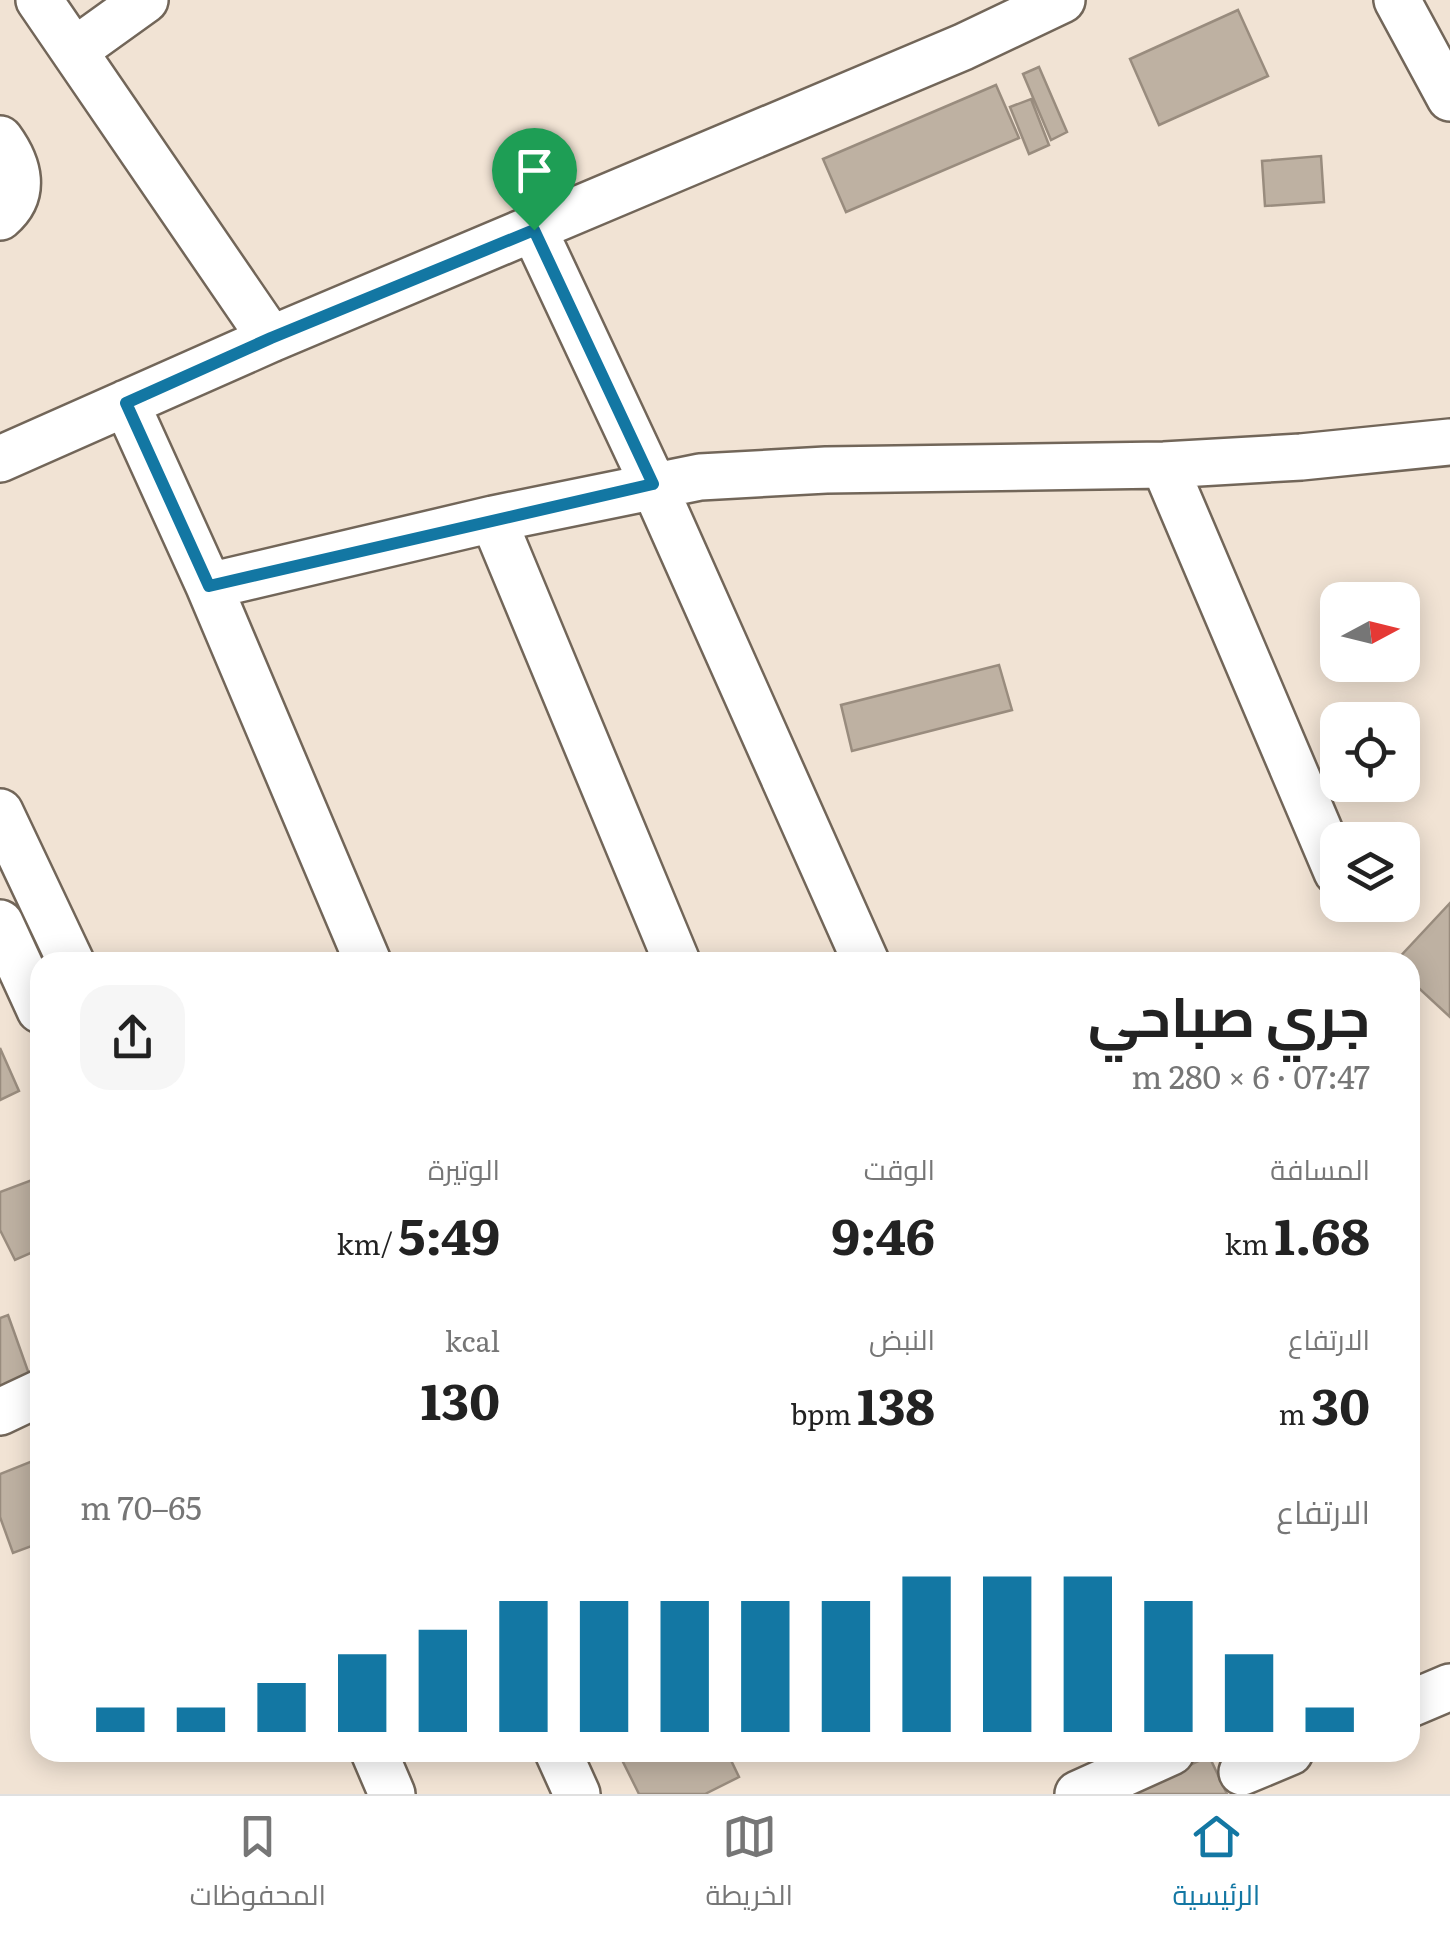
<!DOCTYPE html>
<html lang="ar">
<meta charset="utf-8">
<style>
body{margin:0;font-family:Literata,Cairo,serif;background:#f6f6f6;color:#222;direction:rtl;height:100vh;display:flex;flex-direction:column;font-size:38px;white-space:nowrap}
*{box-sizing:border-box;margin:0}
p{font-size:32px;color:#767676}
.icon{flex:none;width:55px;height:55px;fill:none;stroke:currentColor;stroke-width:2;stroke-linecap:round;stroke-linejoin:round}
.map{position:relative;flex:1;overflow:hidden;direction:ltr}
.drawer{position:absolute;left:30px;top:952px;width:1390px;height:810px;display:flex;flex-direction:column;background:#fff;border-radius:30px;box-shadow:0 5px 25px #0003;direction:rtl}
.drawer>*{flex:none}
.needle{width:65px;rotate:83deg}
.buttons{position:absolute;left:1320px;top:582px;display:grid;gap:20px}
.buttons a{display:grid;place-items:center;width:100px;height:100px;border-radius:20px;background:#fff;box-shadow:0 5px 25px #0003;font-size:50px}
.pin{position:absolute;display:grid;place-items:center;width:85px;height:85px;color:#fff;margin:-102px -42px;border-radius:50% 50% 50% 0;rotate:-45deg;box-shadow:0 0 10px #0007}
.pin .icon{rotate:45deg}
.round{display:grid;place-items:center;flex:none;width:105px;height:105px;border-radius:30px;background:#f6f6f6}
.overview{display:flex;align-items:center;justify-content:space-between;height:170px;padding:0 50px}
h1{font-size:55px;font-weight:700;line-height:75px}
.stats{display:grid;grid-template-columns:repeat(3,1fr);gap:15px;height:170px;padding:10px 50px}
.stats div{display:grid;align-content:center}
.stats b{font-size:50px;font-weight:700}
.stats small{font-size:28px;font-weight:400}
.stats p{font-size:28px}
.chart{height:280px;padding:20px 50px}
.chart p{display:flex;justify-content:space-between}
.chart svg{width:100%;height:180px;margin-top:10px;stroke:#1377a3;stroke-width:6}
.tabs{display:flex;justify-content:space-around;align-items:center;height:140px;border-top:2px solid #e0e0e0;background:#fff;font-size:28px;color:#767676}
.tabs a{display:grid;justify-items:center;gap:5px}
.tabs .selected{color:#1377a3}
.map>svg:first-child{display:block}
</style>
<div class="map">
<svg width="1450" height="1794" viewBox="0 0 1450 1794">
<rect width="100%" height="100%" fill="#f1e3d4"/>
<!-- building -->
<path fill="#beb1a2" stroke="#998c7e" stroke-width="2.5" d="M1238 10 1268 76 1159 125 1130 59Z
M1039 67 1067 132 1051 140 1023 74Z
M996 85 1019 138 846 212 823 159Z
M1031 99 1049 145 1029 154 1010 107Z
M1321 156 1324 202 1265 206 1262 161Z
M999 665 1012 710 852 751 841 705Z
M1450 903V1017L1410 980V962H1395Z
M0 1048 19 1091 0 1100Z
M40 1177V1249L15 1260 0 1230V1192Z
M8 1315 34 1388 0 1396V1318Z
M40 1458V1543L13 1553 0 1517V1474Z
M618 1752H727L739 1777 705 1794H639Z
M1209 1756 1227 1794H1128Z"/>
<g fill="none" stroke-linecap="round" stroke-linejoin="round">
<!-- minor casing -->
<g stroke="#726659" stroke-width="50">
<path id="minor" d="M39 0 271 339
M1397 0 1450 98
M74 51 145 0
M0 139C19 165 27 194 0 217
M534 230 653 484 866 962
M126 403 209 586 368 962
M0 459 271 339 963 47 1062 0
M1164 465 1337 872
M493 519 677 962
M209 586 493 519 700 477 826 470 1164 465 1301 457 1450 442
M0 812 71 962
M0 923 40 1010
M0 1412 40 1393
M1410 1704 1450 1687
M374 1752 392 1794
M558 1752 577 1794
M1242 1772 1290 1752
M1078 1794 1171 1752"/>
</g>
<!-- minor -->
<use href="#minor" stroke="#fff" stroke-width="45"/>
</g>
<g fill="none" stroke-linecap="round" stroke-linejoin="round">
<!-- route casing -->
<g stroke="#fff" stroke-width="20">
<path id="route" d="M534 230 653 484 209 586 126 403 271 338Z"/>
</g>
<!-- route -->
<use href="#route" stroke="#1377a3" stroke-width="12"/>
</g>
</svg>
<div class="buttons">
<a><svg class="needle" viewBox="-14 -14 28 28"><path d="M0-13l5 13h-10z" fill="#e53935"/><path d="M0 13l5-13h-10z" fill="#767676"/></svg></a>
<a><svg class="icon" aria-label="locate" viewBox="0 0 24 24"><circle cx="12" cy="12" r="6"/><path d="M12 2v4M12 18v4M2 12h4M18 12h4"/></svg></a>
<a><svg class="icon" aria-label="layers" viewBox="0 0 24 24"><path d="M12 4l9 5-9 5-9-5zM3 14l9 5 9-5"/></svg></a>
</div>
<div class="pin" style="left:534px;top:230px;background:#1e9e55"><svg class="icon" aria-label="arrive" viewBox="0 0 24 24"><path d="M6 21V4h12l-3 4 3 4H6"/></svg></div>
<section class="drawer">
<div class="overview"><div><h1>جري صباحي</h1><p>07:47 · 6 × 280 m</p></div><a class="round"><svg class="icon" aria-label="share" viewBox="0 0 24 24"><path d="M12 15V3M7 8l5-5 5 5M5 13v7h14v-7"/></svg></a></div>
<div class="stats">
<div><p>المسافة</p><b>1.68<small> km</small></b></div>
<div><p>الوقت</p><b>9:46</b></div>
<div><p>الوتيرة</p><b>5:49<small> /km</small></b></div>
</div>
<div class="stats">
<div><p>الارتفاع</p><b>30<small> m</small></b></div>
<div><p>النبض</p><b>138<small> bpm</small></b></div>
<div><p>kcal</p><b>130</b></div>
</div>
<div class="chart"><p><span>الارتفاع</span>65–70 m</p>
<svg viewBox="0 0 160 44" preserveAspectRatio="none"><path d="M5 44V38M15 44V38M25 44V32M35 44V25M45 44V19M55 44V12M65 44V12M75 44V12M85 44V12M95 44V12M105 44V6M115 44V6M125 44V6M135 44V12M145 44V25M155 44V38"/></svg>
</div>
</section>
</div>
<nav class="tabs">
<a class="selected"><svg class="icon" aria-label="home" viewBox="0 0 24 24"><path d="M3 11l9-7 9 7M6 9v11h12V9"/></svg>الرئيسية</a>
<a><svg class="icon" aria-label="map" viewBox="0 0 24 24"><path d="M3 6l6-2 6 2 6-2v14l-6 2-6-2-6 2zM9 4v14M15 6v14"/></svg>الخريطة</a>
<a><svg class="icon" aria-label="saved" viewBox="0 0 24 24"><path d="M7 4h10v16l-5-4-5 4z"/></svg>المحفوظات</a>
</nav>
